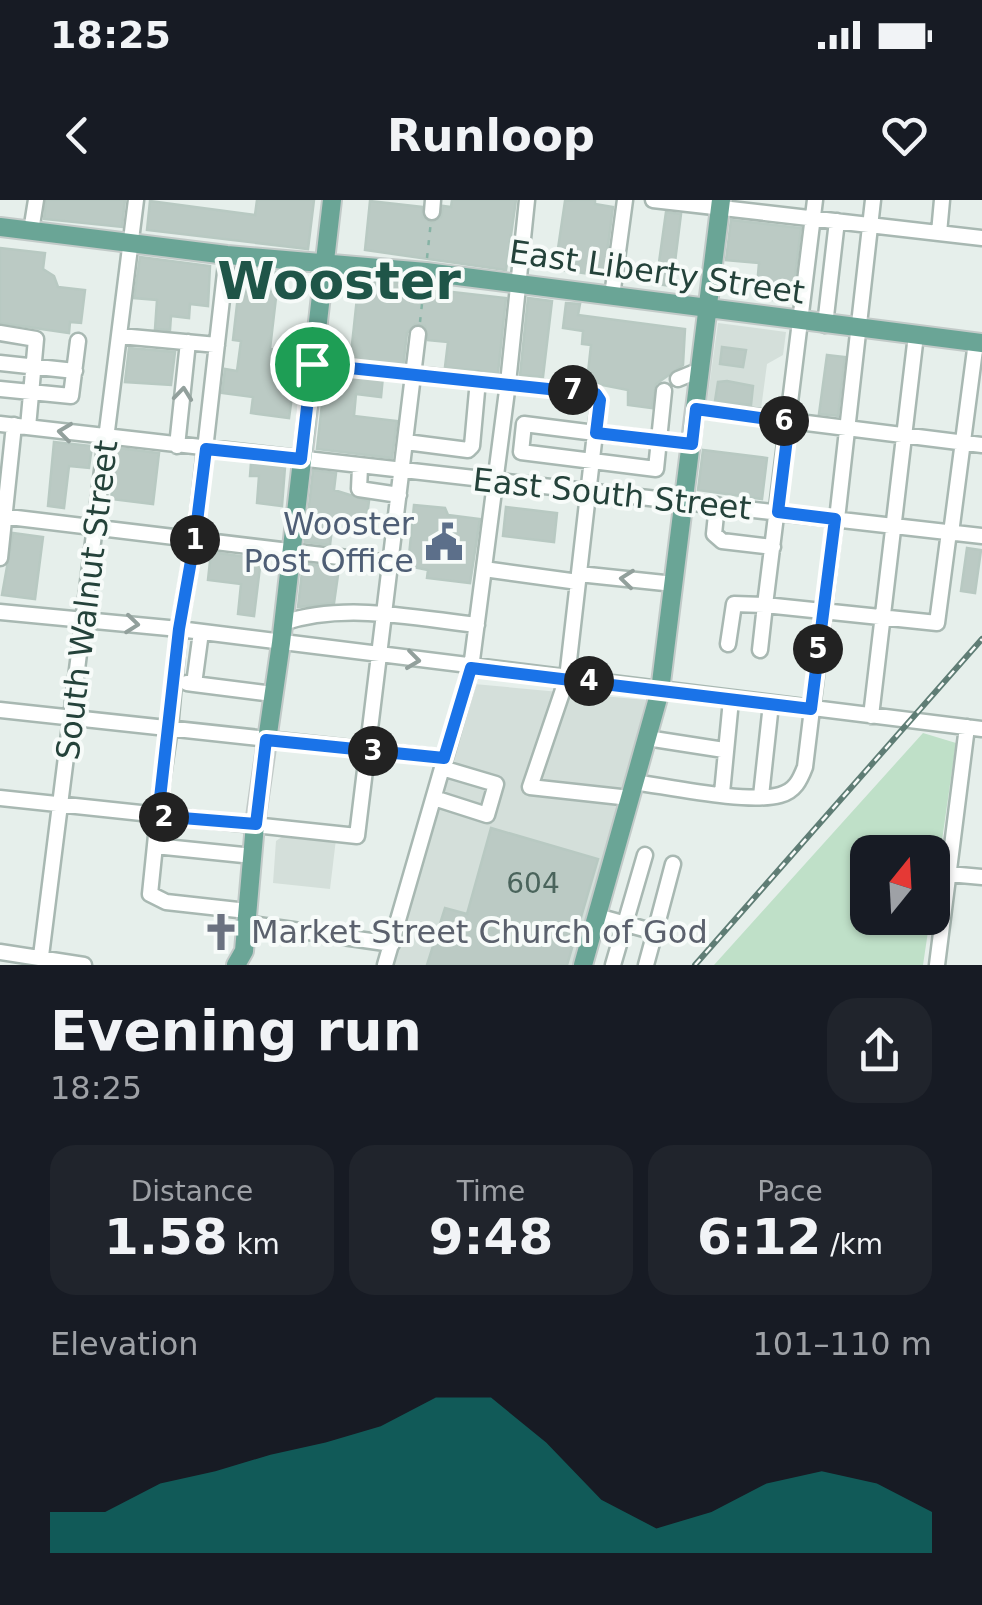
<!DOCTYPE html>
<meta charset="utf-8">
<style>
body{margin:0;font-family:"DejaVu Sans",sans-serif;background:#20242c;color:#f1f3f6;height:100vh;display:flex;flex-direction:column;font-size:38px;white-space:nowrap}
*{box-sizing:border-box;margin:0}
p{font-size:32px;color:#9ea1a6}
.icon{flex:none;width:55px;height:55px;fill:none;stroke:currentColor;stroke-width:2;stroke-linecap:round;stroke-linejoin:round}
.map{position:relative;height:765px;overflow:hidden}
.side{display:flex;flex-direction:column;background:#171b24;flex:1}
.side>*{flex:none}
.needle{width:65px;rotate:18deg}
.buttons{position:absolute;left:850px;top:635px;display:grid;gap:20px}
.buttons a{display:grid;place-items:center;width:100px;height:100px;border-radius:20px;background:#171b24;box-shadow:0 2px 8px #0004;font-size:50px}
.pin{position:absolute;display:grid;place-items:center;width:85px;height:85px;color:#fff;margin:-42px;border:5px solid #fff;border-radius:50%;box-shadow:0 2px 10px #0007}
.km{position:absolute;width:50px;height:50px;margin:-25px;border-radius:50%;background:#222;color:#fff;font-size:28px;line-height:50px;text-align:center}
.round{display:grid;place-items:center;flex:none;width:105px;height:105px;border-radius:30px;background:#20242c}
.summary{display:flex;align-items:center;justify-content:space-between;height:170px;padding:0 50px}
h1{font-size:55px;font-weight:800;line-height:75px}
.figures{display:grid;grid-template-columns:repeat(3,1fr);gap:15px;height:170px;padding:10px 50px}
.figures div{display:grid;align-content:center;border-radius:25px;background:#20242c;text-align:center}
.figures b{font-size:50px;font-weight:800}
.figures small{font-size:28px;font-weight:400}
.figures p{font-size:28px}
.chart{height:280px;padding:20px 50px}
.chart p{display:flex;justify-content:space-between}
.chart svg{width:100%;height:180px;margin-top:10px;fill:#0f766e;opacity:.7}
.status{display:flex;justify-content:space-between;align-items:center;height:70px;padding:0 50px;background:#171b24;direction:ltr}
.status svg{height:28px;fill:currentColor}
header{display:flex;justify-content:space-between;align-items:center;height:130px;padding:0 50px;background:#171b24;font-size:45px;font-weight:800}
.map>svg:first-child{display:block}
</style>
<div class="status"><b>18:25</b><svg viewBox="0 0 49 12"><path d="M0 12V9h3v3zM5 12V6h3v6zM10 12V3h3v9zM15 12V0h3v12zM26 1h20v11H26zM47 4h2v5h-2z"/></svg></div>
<header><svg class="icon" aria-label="back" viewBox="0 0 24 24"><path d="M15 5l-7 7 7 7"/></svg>Runloop<svg class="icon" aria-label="heart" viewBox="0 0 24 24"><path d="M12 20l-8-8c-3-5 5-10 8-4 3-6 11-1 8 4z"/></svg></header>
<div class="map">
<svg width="982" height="765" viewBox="0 0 982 765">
<rect width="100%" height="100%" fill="#e6efeb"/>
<!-- built -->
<path fill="#d4dfda" d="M718 123 786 132 783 155 767 164 761 209 707 202Z
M474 484 646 500 577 765H383Z
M286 634 336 639 330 689 273 683 276 641Z"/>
<!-- green -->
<path fill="#bfe0c8" d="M923 533 956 543 933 703 932 652H868V718H930L923 765H714Z"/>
<!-- building -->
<path fill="#bbcac4" stroke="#b8c9c2" stroke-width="2.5" d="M46 0H125L122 27 44 19Z
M257 0H314L308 49 147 30 150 1 255 15Z
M452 0H516L506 70 365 50 370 1 422 7 423 17 432 23 441 17 443 6 451 7Z
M573 0H595V4L613 7 604 76 555 69 565 1Z
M666 12 681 14 672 86 656 84Z
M731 20 801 28 792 102 756 98 759 63 726 60Z
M0 48 45 53 43 69 54 76 58 87 85 90 81 123 70 122 69 133 0 123Z
M140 57 210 66 208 106 190 104 189 118 171 116 170 130 155 129 157 100 134 98Z
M241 69 279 72 270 149 298 153 289 218 251 213 253 197 222 193 225 169 237 171 241 141 233 140Z
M359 79 418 84 417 88 506 98 498 173 445 167 448 142 428 140 425 126 415 124 407 133 403 168 384 166 381 197 356 194 354 216 397 221 392 258 317 249 326 168 355 171 351 154Z
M528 98 552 101 543 177 520 175Z
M566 103 580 104 578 115 685 129 683 165 656 184 652 208 628 205V190L587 182 591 145 582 144 583 131 563 128Z
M722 147 746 150 743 167 720 164Z
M129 148 175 152 171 185 125 182Z
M827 155 845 157 838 216 819 214Z
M727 181 753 186 751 205 715 201 718 182Z
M54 242 92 246 89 268 69 266 64 308 48 306Z
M118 248 159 253 153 304 111 299Z
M703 250 767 258 762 299 698 290Z
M251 263 285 267 282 306 257 303 259 276H250Z
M313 270 336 273 334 290 369 301 366 324 333 320 330 345 305 342Z
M414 305 445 308 448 315 480 319 470 383 427 378 428 370 408 366Z
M506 307 557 313 554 342 503 336Z
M13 333 43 337 35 399 2 395Z
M967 348 981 350 975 393 961 391Z
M211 352 261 359 254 416 238 414 241 384 208 380Z
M303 363 339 368 334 403 298 407Z
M491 628 598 659 567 765H427L445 708 467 714Z"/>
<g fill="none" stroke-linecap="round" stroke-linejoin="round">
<!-- minor casing -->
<g stroke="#a8b8b2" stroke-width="19">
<path id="minor" d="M653 0 982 38
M815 0 765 405 937 423 949 332
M432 12 433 0
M31 31 36 0
M939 33 942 0
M612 96 625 0
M825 125 837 21
M0 133 36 139 28 227
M120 136 217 145
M0 163 75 171
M413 174 596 194 600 200 595 233 524 224 521 252 656 269 664 191
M678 179 700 170
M0 189 71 196 78 141
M695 209 982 245
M0 224 982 336
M406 242 468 250 472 246 478 180
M177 246 188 142
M360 267 359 289 399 295
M717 305 714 334 722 341 773 347
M0 316 389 363
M837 319 873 0
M951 333 976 142
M0 358 14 225
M484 369 578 382
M579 374 674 384
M0 412 179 429 982 529
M283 423C344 402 414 418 477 425
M728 444 734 404 765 405 760 450
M187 483 194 484 201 432
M194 484 273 494
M0 510 444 558
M871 516 916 135
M647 538 724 550
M634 582C670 587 748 604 780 595 795 591 800 580 805 567L835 319
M722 593 731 500
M761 596 771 504
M0 598 357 636 418 134
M434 598 487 615 496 584 442 568
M630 598 530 587 567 478 595 233 692 244
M157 616 170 528 179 429 195 338 227 55
M158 616 150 694 166 702 247 711
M155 646 253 656
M949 674 982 677
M597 716 655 732 673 664
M245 723 392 744
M0 752 84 765
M41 756 136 0
M385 765 471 468 508 183 527 0
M613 765 645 655
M646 765 655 732
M937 765 967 527"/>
</g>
<!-- major casing -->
<g stroke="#c2cac8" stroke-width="22">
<path id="major" d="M0 27 227 55 426 72 982 143
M236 765 244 751 255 624 281 443 332 0
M583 765 660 491 721 0"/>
</g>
<!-- path -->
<path stroke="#86b3a5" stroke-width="2.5" stroke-dasharray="5 8" stroke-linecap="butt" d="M427 58 431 21
M420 122 424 86
M329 165 400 172"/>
<!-- minor -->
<use href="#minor" stroke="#fff" stroke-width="14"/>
<!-- major -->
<use href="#major" stroke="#6aa596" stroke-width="18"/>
<!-- rail casing -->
<g stroke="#5f7d75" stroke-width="6">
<path id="rail" d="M695 765 982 439"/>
</g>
<!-- rail -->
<use href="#rail" stroke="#f7fbf9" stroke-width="2.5" stroke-dasharray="8" stroke-linecap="butt"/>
</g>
<!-- one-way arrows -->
<defs><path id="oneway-chevron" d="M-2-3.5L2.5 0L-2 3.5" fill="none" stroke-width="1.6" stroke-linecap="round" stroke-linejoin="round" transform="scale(2.5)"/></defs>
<g stroke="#92a09c">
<use href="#oneway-chevron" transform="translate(183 194) rotate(-84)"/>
<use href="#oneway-chevron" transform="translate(65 232) rotate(-173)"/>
<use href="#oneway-chevron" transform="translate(627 379) rotate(-174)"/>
<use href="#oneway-chevron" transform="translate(132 424) rotate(6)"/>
<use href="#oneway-chevron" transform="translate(413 460) rotate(7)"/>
</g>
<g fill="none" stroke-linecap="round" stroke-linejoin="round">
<!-- route casing -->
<g stroke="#fff" stroke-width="20">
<path id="route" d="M312 164 596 194 600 200 596 233 692 244 696 209 789 222 778 312 835 319 811 509 471 468 444 558 266 540 256 624 158 616 179 429 195 338 206 249 301 259Z"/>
</g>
<!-- route -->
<use href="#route" stroke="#1a73e8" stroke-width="12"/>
</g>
<!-- icons -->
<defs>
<g id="civic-bare" transform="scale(3)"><path d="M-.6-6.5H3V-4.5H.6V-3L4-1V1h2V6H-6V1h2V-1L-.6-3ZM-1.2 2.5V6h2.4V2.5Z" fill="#5c6f8a" stroke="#f7fbf9" stroke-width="2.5" paint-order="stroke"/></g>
<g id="church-bare" transform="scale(3)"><path d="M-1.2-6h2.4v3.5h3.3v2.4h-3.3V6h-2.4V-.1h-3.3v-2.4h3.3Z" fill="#6b7280" stroke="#f7fbf9" stroke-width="2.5" paint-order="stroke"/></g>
</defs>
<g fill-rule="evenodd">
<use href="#civic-bare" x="444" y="342"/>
<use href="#church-bare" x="221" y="732"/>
</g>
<g text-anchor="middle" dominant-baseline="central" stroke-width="8" stroke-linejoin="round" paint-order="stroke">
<!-- number labels -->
<g font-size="28" fill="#4a645c">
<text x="533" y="683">604</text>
</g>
<!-- street labels -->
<g font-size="32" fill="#24423a" stroke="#f7fbf9">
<text transform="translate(657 72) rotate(8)">East Liberty Street</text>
<text transform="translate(612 294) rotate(6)">East South Street</text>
<text transform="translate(87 400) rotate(-83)">South Walnut Street</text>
</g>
<!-- service labels -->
<g font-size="32" fill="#4e5e75" stroke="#f7fbf9" text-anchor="end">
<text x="414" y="324">Wooster<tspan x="414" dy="37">Post Office</tspan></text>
</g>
<!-- worship labels -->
<g font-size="32" fill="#5b616d" stroke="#f7fbf9" text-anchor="start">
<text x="251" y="732">Market Street Church of God</text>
</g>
<!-- town labels -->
<g font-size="52" font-weight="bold" fill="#1f5548" stroke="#f7fbf9">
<text x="339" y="81">Wooster</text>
</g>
</g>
</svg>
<div class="buttons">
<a><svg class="needle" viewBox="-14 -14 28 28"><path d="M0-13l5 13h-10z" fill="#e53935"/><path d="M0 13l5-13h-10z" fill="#9ea1a6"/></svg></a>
</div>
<div class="pin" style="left:312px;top:164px;background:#1e9e55"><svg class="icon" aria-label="arrive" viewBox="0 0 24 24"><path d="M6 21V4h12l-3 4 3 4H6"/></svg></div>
<b class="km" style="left:195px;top:340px">1</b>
<b class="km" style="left:164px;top:617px">2</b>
<b class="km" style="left:373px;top:551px">3</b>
<b class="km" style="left:589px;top:481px">4</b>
<b class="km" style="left:818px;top:449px">5</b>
<b class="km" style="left:784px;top:221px">6</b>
<b class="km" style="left:573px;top:190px">7</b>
</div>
<section class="side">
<div class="summary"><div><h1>Evening run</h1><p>18:25</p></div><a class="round"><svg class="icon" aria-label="share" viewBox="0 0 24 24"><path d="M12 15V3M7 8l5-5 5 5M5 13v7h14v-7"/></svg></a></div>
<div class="figures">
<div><p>Distance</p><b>1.58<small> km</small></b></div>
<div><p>Time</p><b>9:48</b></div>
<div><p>Pace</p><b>6:12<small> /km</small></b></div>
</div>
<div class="chart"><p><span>Elevation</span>101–110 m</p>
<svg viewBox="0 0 160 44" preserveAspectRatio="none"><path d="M0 44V34L10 34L20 27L30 24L40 20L50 17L60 13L70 6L80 6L90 17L100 31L110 38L120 34L130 27L140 24L150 27L160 34V44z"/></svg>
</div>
</section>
